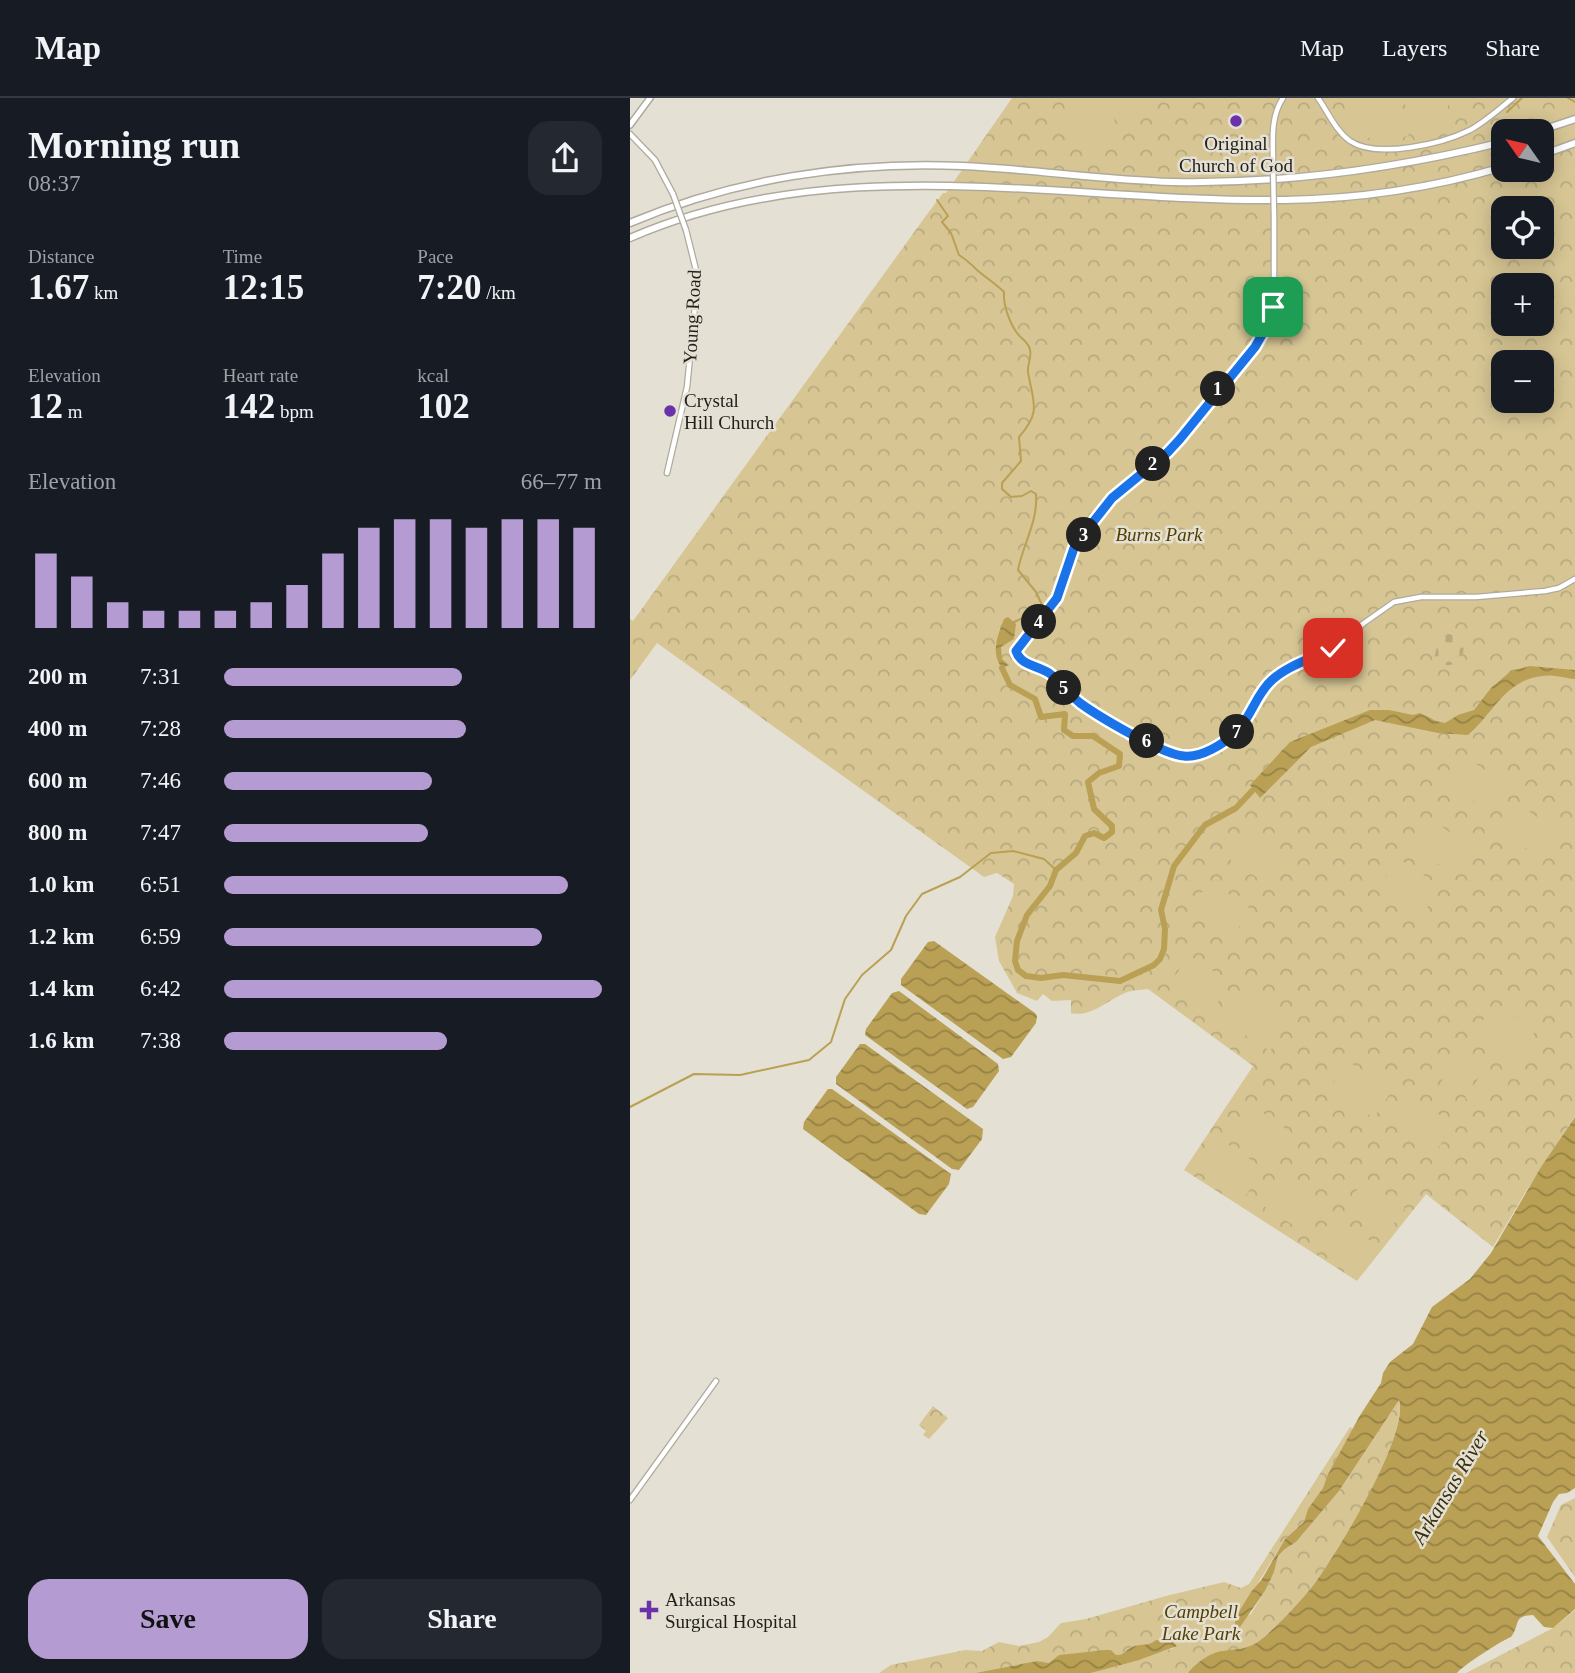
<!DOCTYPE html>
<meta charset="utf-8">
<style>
body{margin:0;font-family:"Times New Roman",serif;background:#242831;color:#f1f3f6;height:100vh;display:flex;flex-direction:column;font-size:26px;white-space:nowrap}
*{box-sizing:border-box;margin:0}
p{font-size:23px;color:#9ea1a6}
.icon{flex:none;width:38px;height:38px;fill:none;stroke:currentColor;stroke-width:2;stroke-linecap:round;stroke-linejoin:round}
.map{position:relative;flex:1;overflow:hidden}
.sheet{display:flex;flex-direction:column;background:#171b24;width:630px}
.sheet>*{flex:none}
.needle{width:46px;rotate:304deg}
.controls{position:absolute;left:861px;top:21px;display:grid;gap:14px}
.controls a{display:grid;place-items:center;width:63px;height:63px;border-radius:14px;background:#171b24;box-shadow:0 4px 18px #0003;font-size:35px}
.pin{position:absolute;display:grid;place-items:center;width:60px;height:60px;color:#fff;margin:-30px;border-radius:14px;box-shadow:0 4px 10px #0006}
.km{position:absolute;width:35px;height:35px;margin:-18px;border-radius:50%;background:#222;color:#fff;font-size:19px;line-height:35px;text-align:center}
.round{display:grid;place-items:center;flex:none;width:74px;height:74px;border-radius:21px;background:#242831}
.overview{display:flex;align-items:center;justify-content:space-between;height:119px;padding:0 28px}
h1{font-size:38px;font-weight:700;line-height:52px}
.stats{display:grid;grid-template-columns:repeat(3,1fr);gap:10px;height:119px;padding:7px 28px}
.stats div{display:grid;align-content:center}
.stats b{font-size:35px;font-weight:700}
.stats small{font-size:19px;font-weight:400}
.stats p{font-size:19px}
.chart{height:196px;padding:14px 28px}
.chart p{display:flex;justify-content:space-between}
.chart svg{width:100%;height:126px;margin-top:7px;stroke:#b49cd3;stroke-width:6}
.primary-button{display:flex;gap:14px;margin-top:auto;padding:14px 28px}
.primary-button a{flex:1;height:80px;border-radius:21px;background:#b49cd3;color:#111;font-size:28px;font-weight:700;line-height:80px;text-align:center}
.primary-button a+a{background:#242831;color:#f1f3f6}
ul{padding:0 28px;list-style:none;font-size:23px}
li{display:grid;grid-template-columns:112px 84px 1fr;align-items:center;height:52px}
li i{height:18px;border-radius:9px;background:#b49cd3}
header{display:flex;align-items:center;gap:42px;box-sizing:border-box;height:98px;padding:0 35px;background:#171b24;border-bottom:2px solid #363941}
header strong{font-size:33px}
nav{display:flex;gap:38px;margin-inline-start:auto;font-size:24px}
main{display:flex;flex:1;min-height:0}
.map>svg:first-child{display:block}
</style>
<header>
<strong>Map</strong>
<nav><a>Map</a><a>Layers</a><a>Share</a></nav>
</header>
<main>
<section class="sheet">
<div class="overview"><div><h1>Morning run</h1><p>08:37</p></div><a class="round"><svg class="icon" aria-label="share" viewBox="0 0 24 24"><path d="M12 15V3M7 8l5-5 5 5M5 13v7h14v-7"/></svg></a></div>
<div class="stats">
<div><p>Distance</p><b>1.67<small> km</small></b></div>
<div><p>Time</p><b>12:15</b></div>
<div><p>Pace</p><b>7:20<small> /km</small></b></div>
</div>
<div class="stats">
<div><p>Elevation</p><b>12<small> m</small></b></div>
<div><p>Heart rate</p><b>142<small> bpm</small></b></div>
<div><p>kcal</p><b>102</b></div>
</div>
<div class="chart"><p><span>Elevation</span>66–77 m</p>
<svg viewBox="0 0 160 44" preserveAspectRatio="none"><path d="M5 44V18M15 44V26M25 44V35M35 44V38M45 44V38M55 44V38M65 44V35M75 44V29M85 44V18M95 44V9M105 44V6M115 44V6M125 44V9M135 44V6M145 44V6M155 44V9"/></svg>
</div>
<ul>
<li><b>200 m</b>7:31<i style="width:63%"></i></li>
<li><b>400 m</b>7:28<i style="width:64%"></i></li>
<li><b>600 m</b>7:46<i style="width:55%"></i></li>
<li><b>800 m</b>7:47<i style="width:54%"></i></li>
<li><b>1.0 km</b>6:51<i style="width:91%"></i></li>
<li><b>1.2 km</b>6:59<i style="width:84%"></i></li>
<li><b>1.4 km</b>6:42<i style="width:100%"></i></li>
<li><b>1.6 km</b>7:38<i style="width:59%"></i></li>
</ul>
<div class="primary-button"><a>Save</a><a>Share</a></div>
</section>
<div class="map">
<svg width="945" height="1575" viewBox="0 0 945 1575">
<defs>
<pattern id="forest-crowns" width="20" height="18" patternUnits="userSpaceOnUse" patternTransform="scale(1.75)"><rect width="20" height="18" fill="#d7c694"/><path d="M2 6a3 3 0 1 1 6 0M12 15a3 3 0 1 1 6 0" fill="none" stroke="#b8aa7f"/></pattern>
<pattern id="cemetery-stones" width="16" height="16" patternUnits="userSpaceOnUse" patternTransform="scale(1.75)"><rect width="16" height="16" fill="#d7c694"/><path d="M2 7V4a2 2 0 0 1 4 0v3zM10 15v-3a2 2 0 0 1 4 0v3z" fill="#b8aa7f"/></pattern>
<pattern id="water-waves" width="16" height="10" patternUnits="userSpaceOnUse" patternTransform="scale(1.75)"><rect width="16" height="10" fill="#b9a054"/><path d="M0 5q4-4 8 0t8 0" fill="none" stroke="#968245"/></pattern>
</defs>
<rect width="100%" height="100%" fill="#e4e0d3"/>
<!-- forest -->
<path fill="url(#forest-crowns)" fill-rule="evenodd" d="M382 0H945V1018L895 1095 863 1149 796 1096 727 1183 554 1072 623 968 518 891C510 892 501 892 495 895 478 902 460 920 441 915V902L422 903 413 896 407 903 387 895 369 863 365 839 383 798 384 786 367 775 354 779 27 545 0 582V521L3 523 298 115 313 95H316ZM873 33H912V72H873ZM873 110H912V149H873ZM873 187H912V226H873ZM873 264H912V303H873Z
M769 1302C779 1338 708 1454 685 1485 672 1502 646 1530 629 1543 607 1560 576 1549 558 1575H461L544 1550 533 1543 526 1542C517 1549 511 1545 502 1549 495 1552 495 1557 486 1557L481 1552H475L434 1557 419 1565 407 1563 345 1575H249L261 1567 335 1552 352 1553 369 1544 389 1548 409 1544 418 1539 431 1525 456 1521 536 1498 594 1484 611 1490 619 1486 720 1329 723 1331 697 1378 693 1390 679 1411 674 1424 655 1441 604 1524 621 1516 635 1493 644 1474 648 1458 655 1451 666 1444 709 1393Z
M303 1308 318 1320 299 1341 293 1337 296 1333 289 1327Z
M945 1400V1479L917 1439 931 1407Z
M945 1512V1575H836L923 1530Z"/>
<!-- cemetery -->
<path fill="url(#cemetery-stones)" d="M818 536 831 538C841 559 821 577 804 561L809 540Z"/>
<!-- pitch -->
<path fill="#d7c694" d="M461 0H476L492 42C474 54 463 49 443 45L428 23Z
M488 0H512L516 2 507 14 495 17 483 10Z
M744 0H760L779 37C755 48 727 43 715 18Z
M773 0H821C816 18 802 33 783 36Z
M838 661 880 689 862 715 820 688Z
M891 708 932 736 914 763 873 734Z
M797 719 839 747 821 774 779 746Z
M614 732 655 760 638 787 596 759Z
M769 761 811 789 793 816 751 787Z
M579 783 621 811 603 838 562 810Z
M559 857 601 885 583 911 541 884Z
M615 892 660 923 640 953 594 923Z
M865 904 906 932 886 962 845 934Z
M829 957 846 969 828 995 811 984Z
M717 963 763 991 744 1020 699 992Z
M853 974 870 985 852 1012 835 1000Z
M782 999 824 1026 807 1052 765 1026Z
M619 1005 660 1034 642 1060 601 1032Z
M593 1043 634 1071 616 1097 575 1069Z
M650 1080 691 1107 674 1134 632 1107Z
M734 1082 775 1110 757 1136 715 1109Z
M704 1117 745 1146 727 1172 686 1143Z"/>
<!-- water -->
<path fill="url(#water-waves)" d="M378 519 386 526 384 541 371 549 372 561 379 567 372 570C360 554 368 537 374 521Z
M900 568 945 572V581C935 580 922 576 912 578 875 582 863 616 838 637L808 635 745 622 681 649 630 700 620 687 660 644 740 612H759L783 617 790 615 806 623 815 625 828 617 844 612 861 590 881 573Z
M304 843 405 915 407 918 406 925 381 959 373 961 271 887V881L298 844Z
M269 893 368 966 369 973 343 1009 337 1011 235 937 236 931 262 895Z
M230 946H235L353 1031 352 1041 329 1072 322 1071 206 986V979Z
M198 991H202L321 1076 319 1086 296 1117 289 1116 173 1031 174 1024Z
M945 1019V1390L937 1395 929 1396 923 1404 908 1438 945 1486V1511L923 1530 914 1529 903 1517C882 1518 891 1526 881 1539 872 1542 831 1569 827 1575H558C565 1565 581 1554 593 1553 606 1551 617 1552 629 1543 644 1532 673 1501 685 1485 707 1455 780 1336 769 1302L709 1393 666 1444 655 1451 648 1458 644 1474 635 1493 610 1529H605V1520L621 1494 632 1481 655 1441 674 1424 678 1411 693 1390 697 1378 729 1319 751 1285 753 1275 760 1264 783 1246 802 1209 840 1181 861 1155 911 1069Z
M526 1542 543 1544 547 1548 509 1562 461 1575H345L407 1563 419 1565 429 1557 475 1552H481L486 1557C495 1557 495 1552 502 1549 511 1545 517 1549 526 1542Z"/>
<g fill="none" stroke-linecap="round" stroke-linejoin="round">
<!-- stream -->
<path stroke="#b9a054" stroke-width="2" d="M938 0 945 4
M877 14 892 0
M307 102 318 118 312 124 321 135 329 157C337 162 341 166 347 172 355 179 365 185 374 194 373 206 379 224 387 235 391 241 399 244 400 252 402 259 397 267 398 274 403 305 412 313 389 339L391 363 372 385V391L381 399 392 398 401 393 406 396C408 424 393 446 388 472L406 494 412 507 404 515 384 524
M0 1009 64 976 110 977 179 962 201 944 215 901 232 877 261 852 276 818 292 796 330 779 361 755 383 753 414 761 426 772"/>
<!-- river -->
<path stroke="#b9a054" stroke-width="6" d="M372 570 380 587 405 601 411 619 435 616 434 632 443 638H463L490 656 489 668 469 675 458 684 464 711 482 728V734L474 740 464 735 455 738 446 755 426 772 420 788 397 817 387 843 385 863 388 872 396 878 411 880 433 877 490 883 524 867 530 861 534 851 535 831 531 812 544 768 575 727 606 710 622 693"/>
<!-- secondary casing -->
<g stroke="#afaa9e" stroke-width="7">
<path id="secondary" d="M688 0C698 14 705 32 720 43 747 61 812 46 840 32 855 24 869 11 883 0
M0 36 25 62 43 96
M643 66C643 44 640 19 653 0
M644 119V202L640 219 631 239 544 348 475 408 441 454 425 504 389 547 386 553 390 561 417 574 445 600 462 613 539 654 560 658 587 648 607 634 632 593 645 579 710 545 734 525 764 504 791 499H846L915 493 929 490 945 481
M37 375 57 289 65 208 66 172 56 132
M0 1402 86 1283"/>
</g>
<!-- primary casing -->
<g stroke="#afaa9e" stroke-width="8">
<path id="primary" d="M0 27 20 0"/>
</g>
<!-- highway casing -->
<g stroke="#afaa9e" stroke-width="9">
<path id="highway" d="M909 33 945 21
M912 57 945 45
M0 125C104 81 219 63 332 68 402 71 472 82 543 84 656 86 764 71 873 44
M0 140C208 49 436 105 654 102 728 101 802 90 873 69"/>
</g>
<!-- secondary -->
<use href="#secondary" stroke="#fff" stroke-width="4.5"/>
<!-- primary -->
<use href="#primary" stroke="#fff" stroke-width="5"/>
<!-- highway -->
<use href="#highway" stroke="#fff" stroke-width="6"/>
<!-- secondary-bridge casing -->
<g stroke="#afaa9e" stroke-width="7" stroke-linecap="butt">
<path id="secondary-bridge" d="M643 66 644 119
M43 96 56 132"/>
</g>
<!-- secondary-bridge -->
<use href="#secondary-bridge" stroke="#fff" stroke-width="4.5"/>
</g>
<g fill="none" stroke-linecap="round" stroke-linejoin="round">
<!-- route casing -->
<g stroke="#fff" stroke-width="14">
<path id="route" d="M643 209 637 228 625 249 550 341 538 354 482 400 445 447 427 500 386 553C391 568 407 567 419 575 431 584 439 596 450 605 468 618 533 657 554 658 571 660 594 646 606 634 621 620 626 596 642 582 658 567 684 560 703 550"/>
</g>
<!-- route -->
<use href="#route" stroke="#1a73e8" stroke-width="9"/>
</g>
<!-- markers -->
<g fill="#6a31a8" stroke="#e4e0d3" stroke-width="2.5">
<circle cx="606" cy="23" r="7"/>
<circle cx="40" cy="313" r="7"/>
<path d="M15.5 1501.5h7v7h7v7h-7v7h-7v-7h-7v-7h7z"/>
</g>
<g text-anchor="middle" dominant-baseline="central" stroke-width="5" stroke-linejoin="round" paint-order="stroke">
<!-- poi labels -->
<g font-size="19" fill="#201f1a" stroke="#e4e0d3" text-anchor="start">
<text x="606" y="45" text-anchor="middle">Original<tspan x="606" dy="22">Church of God</tspan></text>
<text x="54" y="302">Crystal<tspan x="54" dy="22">Hill Church</tspan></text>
<text x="35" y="1501">Arkansas<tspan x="35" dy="22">Surgical Hospital</tspan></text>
</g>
<!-- street labels -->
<g font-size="19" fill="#201f1a" stroke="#e4e0d3">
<text transform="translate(62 219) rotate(-87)">Young Road</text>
</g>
<!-- park labels -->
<g font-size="19" font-style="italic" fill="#513f00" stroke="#e4e0d3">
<text x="529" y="436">Burns Park</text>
<text x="571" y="1513">Campbell<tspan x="571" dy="22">Lake Park</tspan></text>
</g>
<!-- water labels -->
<g font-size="21" font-style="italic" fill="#392f0c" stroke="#e4e0d3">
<text transform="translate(820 1389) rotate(-59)">Arkansas River</text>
</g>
</g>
</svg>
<div class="controls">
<a><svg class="needle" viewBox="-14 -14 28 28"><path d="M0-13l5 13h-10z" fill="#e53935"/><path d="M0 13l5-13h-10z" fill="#9ea1a6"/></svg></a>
<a><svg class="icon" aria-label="locate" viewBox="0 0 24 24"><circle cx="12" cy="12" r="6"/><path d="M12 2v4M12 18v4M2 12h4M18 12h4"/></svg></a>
<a>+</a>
<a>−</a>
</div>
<div class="pin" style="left:643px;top:209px;background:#1e9e55"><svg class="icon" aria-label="arrive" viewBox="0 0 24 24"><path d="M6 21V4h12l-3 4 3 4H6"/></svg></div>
<div class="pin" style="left:703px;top:550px;background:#d93025"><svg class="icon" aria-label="check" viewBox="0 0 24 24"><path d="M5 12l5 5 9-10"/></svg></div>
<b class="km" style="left:588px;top:291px">1</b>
<b class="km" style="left:523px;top:366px">2</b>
<b class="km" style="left:454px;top:437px">3</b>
<b class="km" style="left:409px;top:524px">4</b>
<b class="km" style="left:434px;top:590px">5</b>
<b class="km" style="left:517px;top:643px">6</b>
<b class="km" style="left:607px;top:634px">7</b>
</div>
</main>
